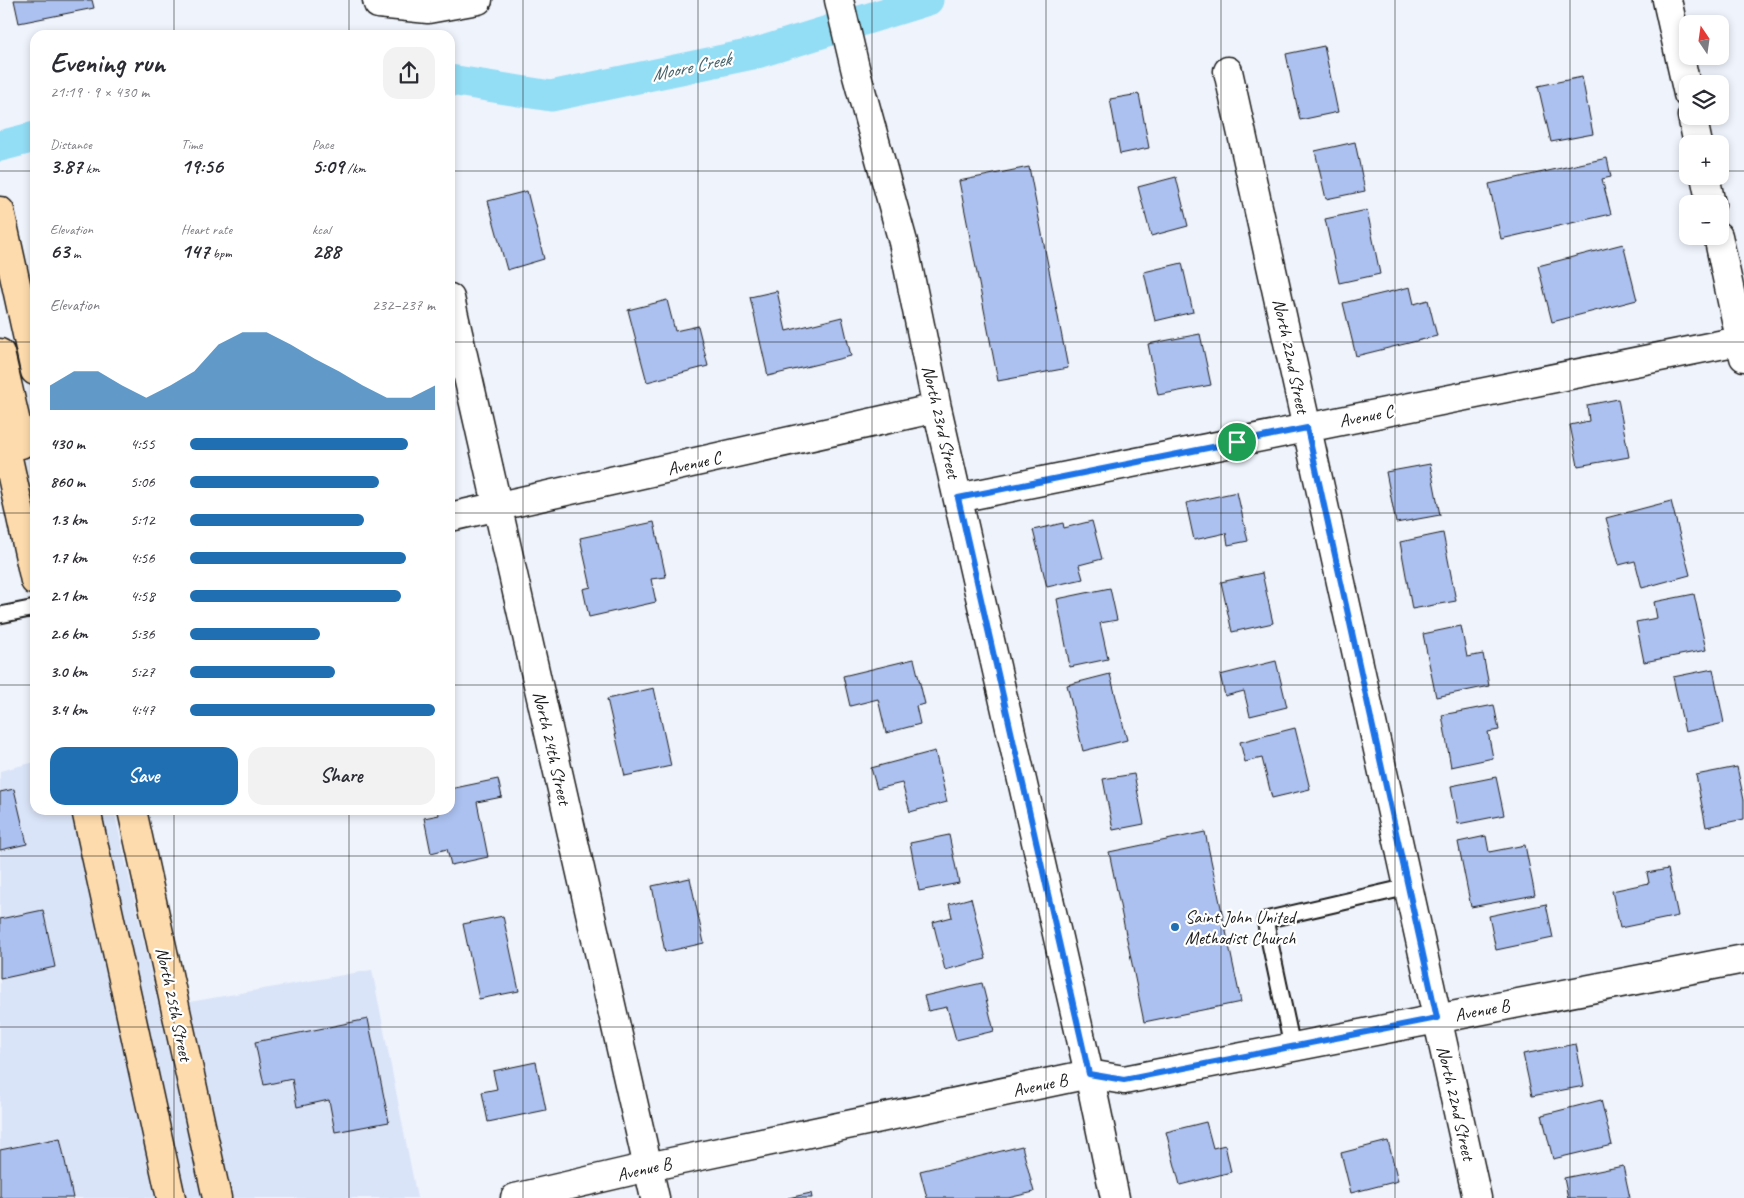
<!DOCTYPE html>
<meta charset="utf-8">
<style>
body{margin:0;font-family:Caveat,sans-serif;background:#f2f2f3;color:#2b2b33;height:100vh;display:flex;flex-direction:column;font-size:19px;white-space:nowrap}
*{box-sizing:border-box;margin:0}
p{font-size:16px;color:#7c7c81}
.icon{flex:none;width:28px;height:28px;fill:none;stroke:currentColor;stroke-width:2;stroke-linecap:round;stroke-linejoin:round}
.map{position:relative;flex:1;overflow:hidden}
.panel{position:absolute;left:30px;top:30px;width:425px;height:785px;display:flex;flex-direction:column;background:#fff;border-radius:15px;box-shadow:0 2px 8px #0003}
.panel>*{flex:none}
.needle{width:32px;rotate:347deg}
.tools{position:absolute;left:1679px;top:15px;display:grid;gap:10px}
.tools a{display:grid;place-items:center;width:50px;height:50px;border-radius:10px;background:#fff;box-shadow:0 2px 8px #0003;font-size:25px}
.pin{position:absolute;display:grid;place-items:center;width:42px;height:42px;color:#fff;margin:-21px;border:2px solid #fff;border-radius:50%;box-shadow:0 1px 5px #0007}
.round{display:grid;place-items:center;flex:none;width:52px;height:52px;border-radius:15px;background:#f2f2f3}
.overview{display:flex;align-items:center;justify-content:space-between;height:85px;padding:0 20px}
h1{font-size:28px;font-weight:700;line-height:38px}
.figures{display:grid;grid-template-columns:repeat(3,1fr);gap:8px;height:85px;padding:5px 20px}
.figures div{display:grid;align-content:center}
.figures b{font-size:21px;font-weight:700}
.figures small{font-size:14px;font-weight:400}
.figures p{font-size:14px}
.chart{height:140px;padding:10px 20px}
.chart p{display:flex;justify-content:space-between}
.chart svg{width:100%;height:90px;margin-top:5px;fill:#1f6fb2;opacity:.7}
.button{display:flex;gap:10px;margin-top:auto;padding:10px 20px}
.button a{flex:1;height:58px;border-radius:15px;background:#1f6fb2;color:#fff;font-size:20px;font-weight:700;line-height:58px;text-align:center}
.button a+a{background:#f2f2f3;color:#2b2b33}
ul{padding:0 20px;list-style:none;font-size:16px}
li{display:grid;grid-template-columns:80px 60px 1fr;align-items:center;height:38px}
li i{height:12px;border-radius:6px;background:#1f6fb2}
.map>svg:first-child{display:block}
</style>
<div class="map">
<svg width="1744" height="1198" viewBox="0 0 1744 1198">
<rect width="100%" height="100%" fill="#eef3fc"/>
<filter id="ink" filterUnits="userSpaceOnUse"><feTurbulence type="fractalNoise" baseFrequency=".02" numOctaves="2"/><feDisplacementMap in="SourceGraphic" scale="10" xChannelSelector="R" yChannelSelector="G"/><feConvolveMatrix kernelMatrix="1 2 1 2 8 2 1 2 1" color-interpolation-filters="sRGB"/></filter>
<g filter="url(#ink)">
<!-- built -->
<path fill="#dae4f8" d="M35 762V810H70L155 1198H0V771Z
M101 810H114L202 1198H187Z
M372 970 417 1198H233L190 1002Z"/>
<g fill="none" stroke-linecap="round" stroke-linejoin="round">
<!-- canal -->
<path stroke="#93ddf5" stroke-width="31" d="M450 80 551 96 757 53 928 0
M0 146 35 137"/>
</g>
<!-- building -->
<path fill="#acc1f0" stroke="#1c1c1c" d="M14 0H92L94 8 19 23Z
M1324 46 1338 112 1300 120 1286 54Z
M1582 77 1593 134 1551 142 1538 86Z
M1139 94 1149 148 1120 154 1110 99Z
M1355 142 1365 191 1326 199 1315 151Z
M1607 158 1611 177 1602 179 1611 214 1501 239 1489 184Z
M1029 167 1068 368 998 381 959 181Z
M1176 177 1188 226 1151 236 1138 187Z
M527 191 544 259 507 270 488 201Z
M1367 210 1380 274 1339 283 1325 219Z
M1623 244 1637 300 1552 322 1538 266Z
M1182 263 1193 312 1155 321 1144 272Z
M1410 287 1414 304 1428 300 1437 336 1356 356 1343 303Z
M777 291 786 331 842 317 851 356 768 376 750 297Z
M667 300 675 331 698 326 708 366 647 382 628 310Z
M1200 334 1211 385 1158 395 1148 344Z
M1618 399 1629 457 1578 466 1570 425 1589 421 1587 405Z
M1430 464 1440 515 1396 523 1386 472Z
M1237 492 1248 541 1228 545 1226 533 1194 540 1186 503Z
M1671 501 1690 575 1642 588 1635 561 1619 565 1606 518Z
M1092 521 1102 559 1079 565 1083 579 1047 587 1033 530 1063 523 1064 528Z
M654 522 666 577 651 579 656 602 589 617 583 589 591 587 580 538Z
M1443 533 1456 601 1412 609 1400 542Z
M1262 573 1273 623 1232 632 1221 582Z
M1110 588 1117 620 1100 623 1108 659 1070 667 1057 599Z
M1694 594 1706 650 1644 662 1636 622 1657 618 1654 602Z
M1461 626 1467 657 1483 654 1489 686 1436 697 1423 634Z
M914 659 925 704 916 706 920 724 886 733 878 699 850 706 843 676Z
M1276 661 1287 707 1250 716 1244 691 1225 696 1220 675Z
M1713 669 1724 723 1685 732 1673 677Z
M1110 674 1127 740 1083 751 1067 685Z
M654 688 671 766 625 776 607 699Z
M1494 705 1499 730 1488 732 1493 758 1451 767 1442 715Z
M1295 728 1310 789 1272 798 1262 758 1245 762 1240 742Z
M935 751 947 802 910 812 902 783 877 789 871 768Z
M1737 767 1744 800V819L1706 827 1696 775Z
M1134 774 1144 824 1113 830 1103 779Z
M1496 777 1504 815 1458 824 1451 786Z
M498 779 502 797 477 802 488 857 451 865 447 849 431 853 424 818 439 815 438 810H450V789Z
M14 789 27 844 0 850V792Z
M1205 832 1241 1002 1144 1022 1109 852Z
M949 835 959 883 919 891 910 843Z
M1486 836 1489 852 1525 845 1535 895 1471 907 1458 842Z
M1668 869 1678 916 1620 928 1612 891 1649 883 1647 873Z
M690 878 704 943 665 952 652 886Z
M971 898 986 959 945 970 933 922 952 917 949 904Z
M1546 904 1553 938 1496 950 1489 916Z
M43 910 55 967 0 979V919Z
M503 916 519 991 479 999 463 924Z
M982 983 994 1031 956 1040 947 1007 928 1011 924 996Z
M368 1019 389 1122 335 1132 329 1100 297 1107 292 1079 264 1085 255 1042Z
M1576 1044 1584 1086 1532 1096 1523 1054Z
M536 1062 546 1110 488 1122 482 1092 497 1089 493 1071Z
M1601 1100 1612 1145 1553 1159 1542 1115Z
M1206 1122 1213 1148 1225 1145 1231 1172 1180 1185 1166 1132Z
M60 1138 73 1198H0V1150Z
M1388 1141 1398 1181 1351 1193 1341 1153Z
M1022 1146 1034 1192 1008 1198H927L920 1171Z
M1623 1166 1630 1198H1568L1564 1178Z
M811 1193 812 1198H788Z"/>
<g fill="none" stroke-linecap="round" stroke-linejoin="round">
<!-- service casing -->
<g stroke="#1c1c1c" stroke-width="19">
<path id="service" d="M0 615 35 608
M1292 1046 1265 920 1408 887"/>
</g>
<!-- minor casing -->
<g stroke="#1c1c1c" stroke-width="31">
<path id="minor" d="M377 0 378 4 428 9 478 0
M839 0 857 76 903 242 937 408 1089 1074 1115 1198
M1667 0 1688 94
M1228 71 1477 1198
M1692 116 1698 144
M1705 176 1711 204
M1718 236 1744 357
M450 298 655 1198
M958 498 1744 340
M450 517 937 408
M515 1198 648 1167 1089 1074 1124 1080 1744 959"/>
</g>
<!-- primary casing -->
<g stroke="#1c1c1c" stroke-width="31">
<path id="primary" d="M0 211 35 371
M0 353 21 444
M0 422 35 581
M86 810 171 1198
M132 810 217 1198"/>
</g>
<!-- service -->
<use href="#service" stroke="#fff" stroke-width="15"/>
<!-- minor -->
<use href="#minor" stroke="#fff" stroke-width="28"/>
<!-- primary -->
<use href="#primary" stroke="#fedbac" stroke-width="28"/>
</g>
</g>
<g fill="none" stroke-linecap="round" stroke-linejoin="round" filter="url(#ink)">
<!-- route casing -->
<g stroke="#fff" stroke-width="10">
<path id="route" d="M1307 428 1437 1018 1124 1080 1089 1074 958 498Z"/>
</g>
<!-- route -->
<use href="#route" stroke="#1a73e8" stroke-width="6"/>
</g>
<!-- grid -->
<path fill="none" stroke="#1c1c1c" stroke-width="1" stroke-opacity="0.55" d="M174 0V35M349 0V35M523 0V1198M698 0V1198M872 0V1198M1046 0V1198M1221 0V1198M1395 0V1198M1570 0V1198M0 171H35M450 171H1688M1720 171H1744M0 342H35M450 342H1744M0 513H35M450 513H1744M0 685H35M450 685H1744M174 810V1198M349 810V1198M0 856H1744M0 1027H1744"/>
<!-- markers -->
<circle fill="#1f6fb2" stroke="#fff" stroke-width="2" cx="1175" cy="927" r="5"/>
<g text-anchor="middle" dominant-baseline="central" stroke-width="4.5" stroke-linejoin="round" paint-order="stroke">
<!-- street labels -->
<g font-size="18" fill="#1c1c1c" stroke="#fff">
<text transform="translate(1291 356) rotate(78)">North 22nd Street</text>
<text transform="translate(1366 416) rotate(-11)">Avenue C</text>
<text transform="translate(941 422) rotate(77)">North 23rd Street</text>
<text transform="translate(694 463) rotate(-13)">Avenue C</text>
<text transform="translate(552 748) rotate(77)">North 24th Street</text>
<text transform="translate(174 1004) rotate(78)">North 25th Street</text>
<text transform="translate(1482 1010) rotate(-11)">Avenue B</text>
<text transform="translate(1040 1085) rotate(-12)">Avenue B</text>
<text transform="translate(1456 1103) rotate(77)">North 22nd Street</text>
<text transform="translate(644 1169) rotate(-13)">Avenue B</text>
</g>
<!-- poi labels -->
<g font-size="18" fill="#1c1c1c" stroke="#fff" text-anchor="start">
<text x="1185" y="917">Saint John United<tspan x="1185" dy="21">Methodist Church</tspan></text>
</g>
<!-- water labels -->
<g font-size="19" font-style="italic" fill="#466068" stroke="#fff">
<text transform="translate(691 67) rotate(-12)">Moore Creek</text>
</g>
</g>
</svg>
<div class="tools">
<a><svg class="needle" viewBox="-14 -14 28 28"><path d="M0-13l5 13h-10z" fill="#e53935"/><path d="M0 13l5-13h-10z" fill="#7c7c81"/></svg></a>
<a><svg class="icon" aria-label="layers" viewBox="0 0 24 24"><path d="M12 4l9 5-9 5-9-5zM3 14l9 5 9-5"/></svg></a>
<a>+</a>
<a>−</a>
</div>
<div class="pin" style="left:1237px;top:442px;background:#1e9e55"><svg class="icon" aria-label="arrive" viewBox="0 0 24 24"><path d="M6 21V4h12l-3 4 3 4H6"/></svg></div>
<section class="panel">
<div class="overview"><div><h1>Evening run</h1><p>21:19 · 9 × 430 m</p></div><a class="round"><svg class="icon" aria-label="share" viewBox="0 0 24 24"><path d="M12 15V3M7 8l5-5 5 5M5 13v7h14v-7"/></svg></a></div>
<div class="figures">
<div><p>Distance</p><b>3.87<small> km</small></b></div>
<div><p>Time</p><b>19:56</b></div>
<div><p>Pace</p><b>5:09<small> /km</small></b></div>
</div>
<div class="figures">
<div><p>Elevation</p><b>63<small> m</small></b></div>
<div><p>Heart rate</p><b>147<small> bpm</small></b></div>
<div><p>kcal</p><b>288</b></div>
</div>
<div class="chart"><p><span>Elevation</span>232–237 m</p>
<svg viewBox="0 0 160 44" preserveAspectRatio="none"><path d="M0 44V32L10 25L20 25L30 32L40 38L50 32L60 25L70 12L80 6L90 6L100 12L110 19L120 25L130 32L140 38L150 38L160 32V44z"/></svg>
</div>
<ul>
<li><b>430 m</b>4:55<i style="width:89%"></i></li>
<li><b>860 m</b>5:06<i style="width:77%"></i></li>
<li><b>1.3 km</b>5:12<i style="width:71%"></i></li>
<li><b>1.7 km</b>4:56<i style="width:88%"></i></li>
<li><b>2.1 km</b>4:58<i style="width:86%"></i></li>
<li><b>2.6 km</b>5:36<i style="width:53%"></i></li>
<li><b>3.0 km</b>5:27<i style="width:59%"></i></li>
<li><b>3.4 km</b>4:47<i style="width:100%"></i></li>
</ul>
<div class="button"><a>Save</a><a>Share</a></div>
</section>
</div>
